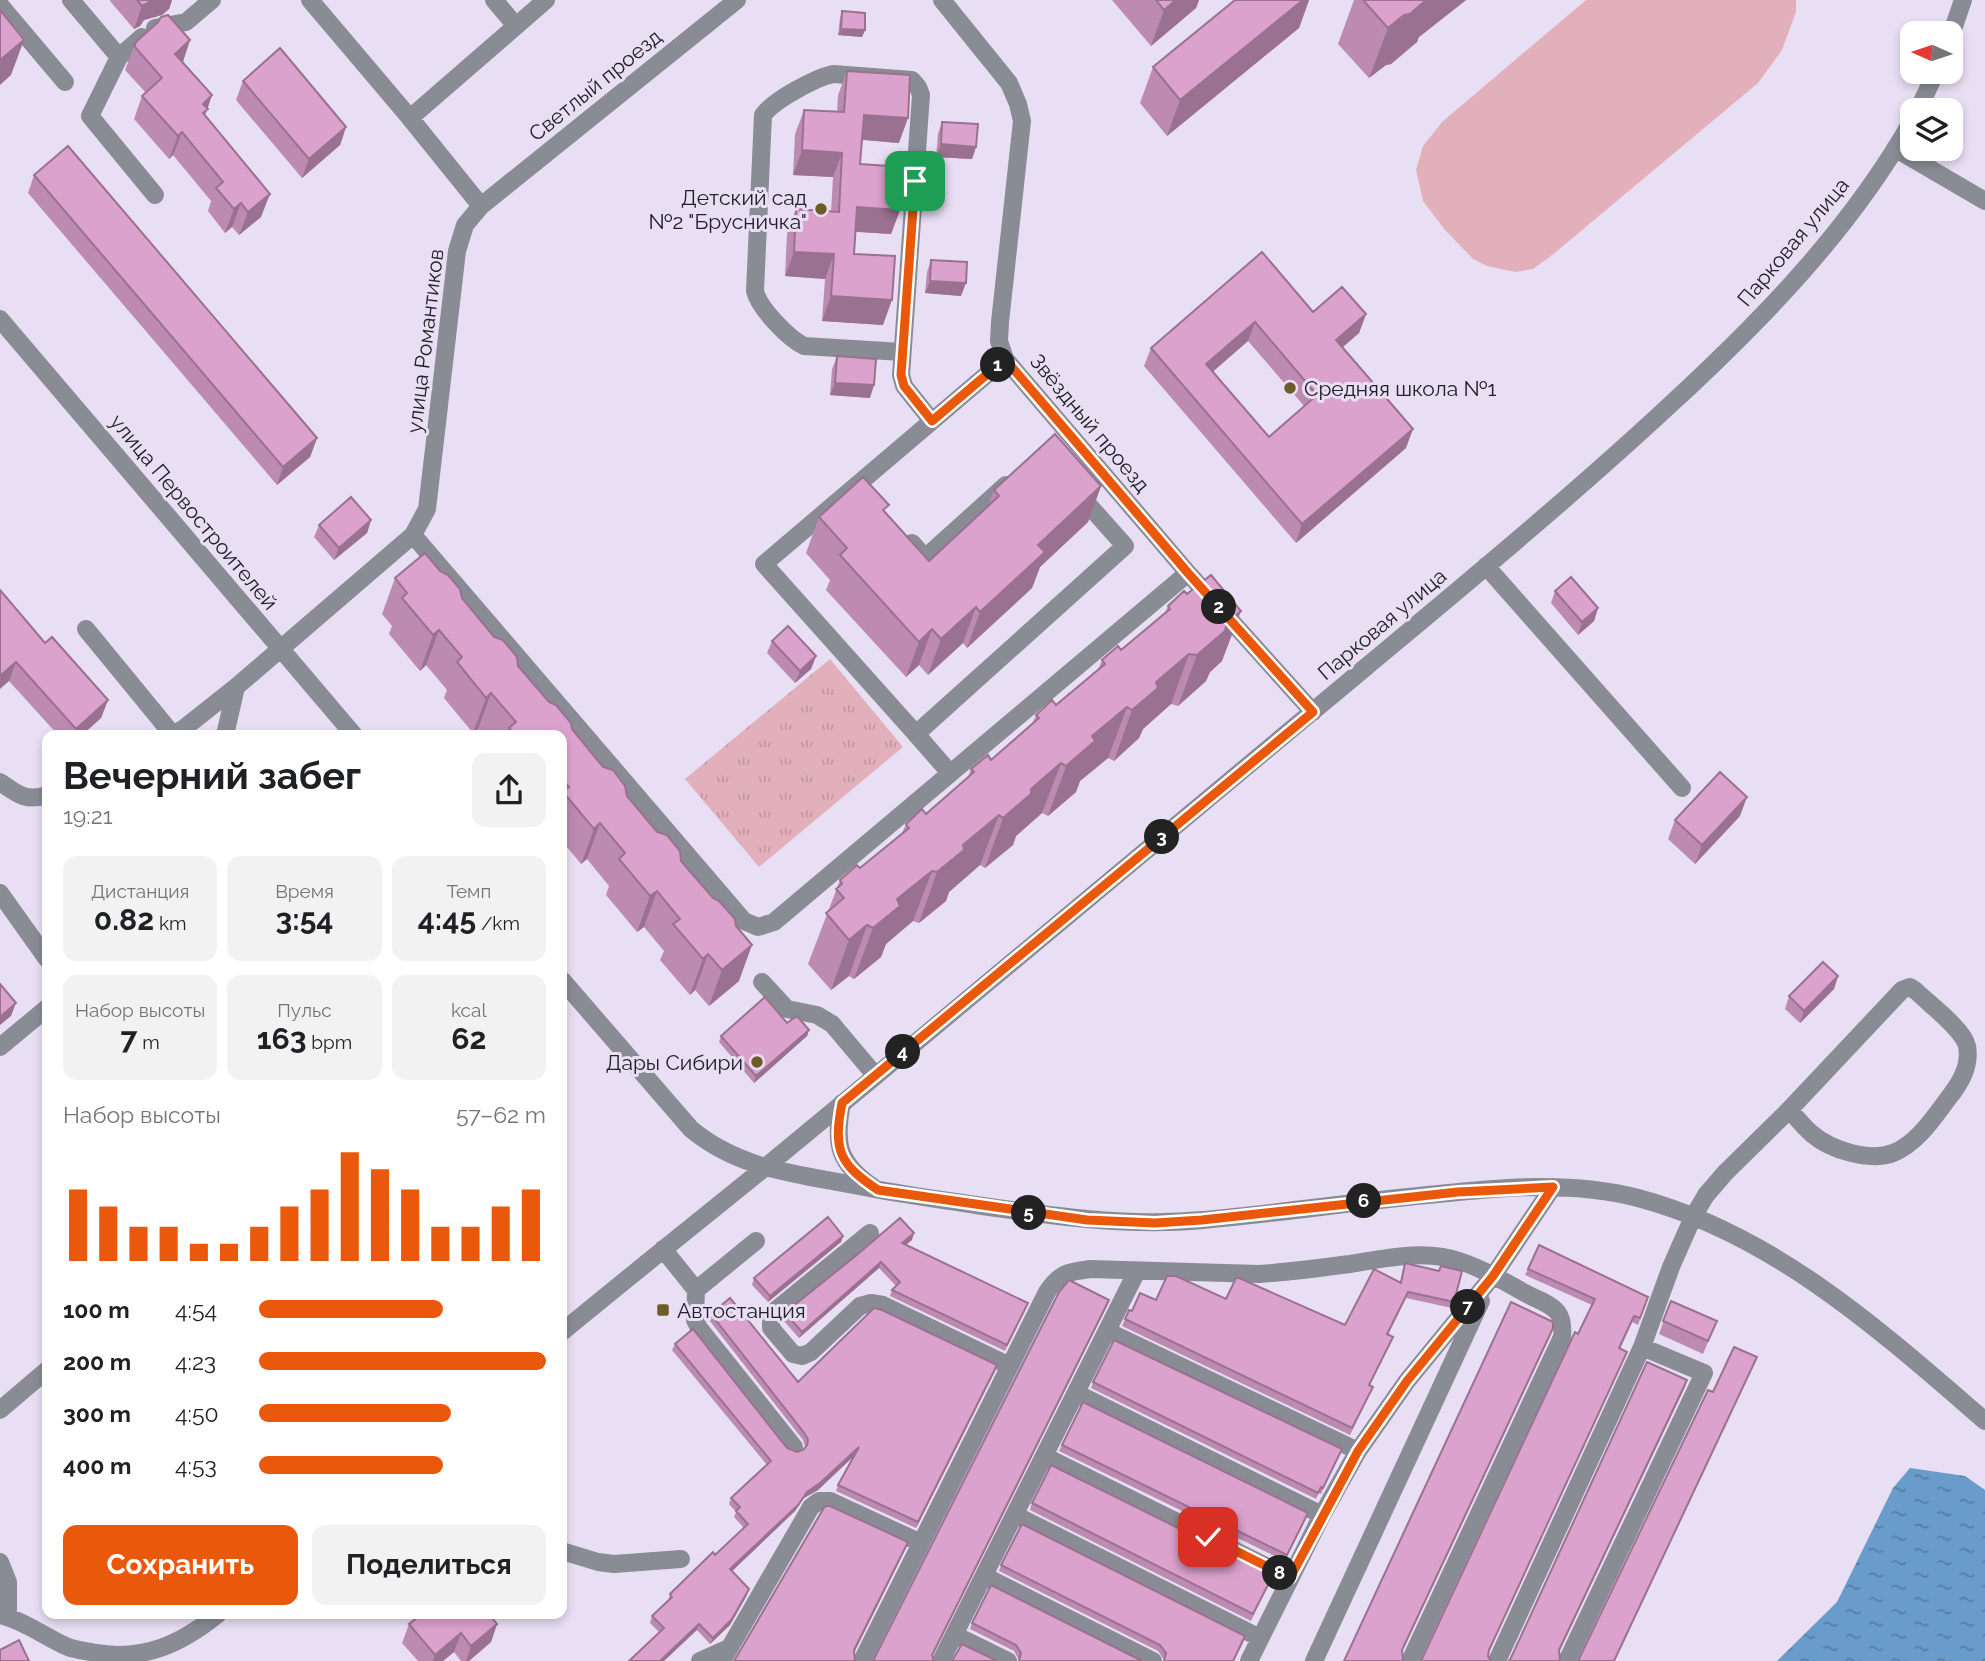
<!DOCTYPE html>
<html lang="ru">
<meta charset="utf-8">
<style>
body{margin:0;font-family:Raleway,sans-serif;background:#f2f2f2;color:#202124;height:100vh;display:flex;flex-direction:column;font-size:26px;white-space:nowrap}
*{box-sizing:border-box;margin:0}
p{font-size:23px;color:#757577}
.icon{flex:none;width:38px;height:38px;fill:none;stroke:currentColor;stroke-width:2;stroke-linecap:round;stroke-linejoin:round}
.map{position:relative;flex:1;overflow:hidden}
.panel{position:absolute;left:42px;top:730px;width:525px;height:889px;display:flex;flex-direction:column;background:#fff;border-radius:14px;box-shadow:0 4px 10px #0003}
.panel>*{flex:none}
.needle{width:46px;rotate:273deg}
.controls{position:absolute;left:1900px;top:21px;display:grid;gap:14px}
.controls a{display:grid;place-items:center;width:63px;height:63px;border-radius:14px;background:#fff;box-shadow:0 4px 10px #0003;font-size:35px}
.pin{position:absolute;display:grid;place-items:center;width:60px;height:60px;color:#fff;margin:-30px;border-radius:14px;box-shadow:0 4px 10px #0006}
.km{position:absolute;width:35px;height:35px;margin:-18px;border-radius:50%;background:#222;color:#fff;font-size:19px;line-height:35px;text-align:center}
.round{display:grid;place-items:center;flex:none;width:74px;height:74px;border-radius:14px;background:#f2f2f2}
.headline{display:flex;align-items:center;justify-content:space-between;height:119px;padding:0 21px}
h1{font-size:38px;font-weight:700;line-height:52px}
.stats{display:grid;grid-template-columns:repeat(3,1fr);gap:10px;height:119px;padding:7px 21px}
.stats div{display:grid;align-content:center;border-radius:14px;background:#f2f2f2;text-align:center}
.stats b{font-size:30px;font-weight:700}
.stats small{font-size:19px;font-weight:400}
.stats p{font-size:19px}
.chart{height:196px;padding:14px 21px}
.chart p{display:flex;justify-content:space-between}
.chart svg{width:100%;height:126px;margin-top:7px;stroke:#ea580c;stroke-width:6}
.primary-button{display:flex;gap:14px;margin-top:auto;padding:14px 21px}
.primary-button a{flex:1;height:80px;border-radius:14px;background:#ea580c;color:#fff;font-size:28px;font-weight:700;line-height:80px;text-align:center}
.primary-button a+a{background:#f2f2f2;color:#202124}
ul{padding:0 21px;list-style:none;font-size:23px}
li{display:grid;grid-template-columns:112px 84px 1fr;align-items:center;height:52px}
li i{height:18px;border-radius:9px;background:#ea580c}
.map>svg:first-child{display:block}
</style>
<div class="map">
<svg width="1985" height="1661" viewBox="0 0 1985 1661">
<defs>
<pattern id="grass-tufts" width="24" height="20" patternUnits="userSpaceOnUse" patternTransform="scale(1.75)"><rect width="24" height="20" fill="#e2b0bb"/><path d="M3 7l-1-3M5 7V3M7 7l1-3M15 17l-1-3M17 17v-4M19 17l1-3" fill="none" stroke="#c297a1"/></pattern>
<pattern id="water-ripples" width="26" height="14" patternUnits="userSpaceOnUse" patternTransform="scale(1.75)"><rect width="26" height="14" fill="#699bcb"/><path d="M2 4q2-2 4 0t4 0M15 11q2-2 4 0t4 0" fill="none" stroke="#567ea5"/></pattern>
</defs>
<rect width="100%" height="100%" fill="#e9dff4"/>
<!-- grass -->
<path fill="url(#grass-tufts)" d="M830 659 903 747 759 867 685 779Z"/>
<!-- pitch -->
<path fill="#e2b0bb" d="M1586 0H1796V12L1782 50 1758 83 1551 256 1533 269 1516 272 1487 266 1473 259 1445 230 1423 201 1416 170 1423 146 1442 122Z"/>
<!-- water -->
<path fill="url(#water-ripples)" d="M1910 1468 1965 1476 1985 1490V1661H1777L1837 1602 1893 1488Z"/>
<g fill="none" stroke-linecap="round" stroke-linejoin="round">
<!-- minor -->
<path stroke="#8a8c95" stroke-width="18" d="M71 0 119 57
M494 0 516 26
M942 0 1009 83 1018 104 1022 121 1000 322 999 341 1005 359 1188 573 1313 712
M0 5 65 82
M155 28 186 22 212 0
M1951 35 1963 0
M142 37 119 57 90 116 155 195
M1918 110 1936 72
M410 118 546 0
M1896 149 1985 201
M481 206 737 0
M0 319 354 735
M902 352 804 346C788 338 759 308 755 291L763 115C774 100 815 78 833 74L912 80 918 87 921 95 901 375 904 386 932 421
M413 535 744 921 758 927 774 922 1188 573
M912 543 925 558 1006 485
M1486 566 1682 788
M86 629 173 735
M916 734 764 564 1005 359
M172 735 183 729 236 687 413 535 427 509 457 251 465 225 481 206 410 118 310 0
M225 735 236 687
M950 773 916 734 1125 546 1078 493
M0 782C17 794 26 802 47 795
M0 893 47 959
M562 980 691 1129C740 1170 799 1174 859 1186 898 1194 937 1199 976 1205 1051 1216 1127 1227 1203 1220 1282 1213 1359 1201 1438 1194 1503 1187 1573 1181 1638 1198 1774 1234 1881 1331 1985 1421
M762 982 787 1009 817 1015 832 1024 875 1075
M0 1047 47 1008
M842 1103C834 1144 838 1163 873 1187
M870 1233 776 1310 771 1320V1328L793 1354 802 1356 811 1352 860 1306 871 1303 883 1305 1010 1366
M663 1249 696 1290 695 1320 699 1328 794 1447
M696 1290 756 1241
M1107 1331 1358 1451
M562 1332C630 1276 699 1221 768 1165 968 1000 1167 834 1366 667 1469 581 1573 495 1671 404 1762 320 1851 229 1913 119
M1076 1393 1322 1515
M0 1410 47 1370
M1044 1456 1290 1578
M1015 1515 1260 1638
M562 1551 598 1562 614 1564 681 1559
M0 1562 8 1582V1617
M984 1576 1153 1661
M0 1615C25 1621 45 1637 68 1647 76 1650 86 1651 95 1653 144 1661 181 1644 218 1614
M955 1635 1008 1661
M700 1661 729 1648
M722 1661 811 1507 819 1501H830L921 1543
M862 1661 1047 1292C1060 1273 1067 1272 1090 1269L1259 1274C1289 1272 1320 1268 1350 1264 1387 1258 1426 1249 1462 1262 1484 1269 1505 1282 1525 1293 1549 1306 1565 1306 1562 1337L1410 1661
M941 1661 1137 1271
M1249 1661 1322 1515 1358 1451 1407 1381 1493 1276 1553 1187
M1314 1661 1481 1301
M1497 1661 1642 1347 1671 1267 1693 1217 1706 1195 1725 1173 1789 1110 1902 990 1910 987 1916 991C1929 1004 1963 1029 1967 1046 1971 1067 1959 1085 1947 1100 1933 1119 1916 1144 1893 1153 1869 1162 1831 1150 1812 1134 1804 1127 1797 1118 1789 1110
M1567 1661 1704 1373 1642 1347"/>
</g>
<!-- wall -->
<path fill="#bd8bb1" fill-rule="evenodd" d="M110 0H172L169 9 162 15 144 20 140 26 134 29 110 1Z
M1112 0H1199L1196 8 1151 46Z
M1235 0H1309L1299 28 1167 136 1140 103 1153 67Z
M1354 0H1466L1419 37 1417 42 1391 64 1386 65 1369 78 1338 44Z
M842 11 865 30 862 37 838 35 840 18Z
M190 40 183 62 212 95 205 115 261 217 239 235 232 227 225 233 208 211 211 201 173 155 169 159 134 119 142 96 146 93 125 70 134 46Z
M847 71 899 143 862 140 860 164 900 210 891 234 856 232 854 254 883 325 822 321 825 279 785 276 787 234 796 209 831 212 833 177 793 175 795 134 804 110 837 112 838 95Z
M243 81 346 127 340 145 302 178 236 100Z
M942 122 976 147 972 159 936 157 938 134Z
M34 175 317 438 310 457 277 485 28 193Z
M1262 252 1313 312 1366 314 1359 333 1343 347 1406 448 1296 543 1144 366 1151 348ZM1248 341 1304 406 1269 437 1213 371Z
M931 260 961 296 925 293 927 272Z
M837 356 870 398 830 395 832 369Z
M1101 486 1088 522 1040 567 1032 588 967 648 963 643 928 675 919 665 906 677 826 590 830 580 806 553 819 517 886 513 929 561 988 507 994 490Z
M371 520 367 533 334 560 314 537 319 525Z
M395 578 462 598 681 861 739 981 709 1006 695 990 690 995 660 960 664 951 644 927 637 932 606 895 609 886 587 859 581 864 562 841V735H484L478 729 473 733 444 698 447 690 426 665 420 671 389 634 392 626 382 614Z
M0 590 45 643 108 700 101 718 82 735H58L9 681Z
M1555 591 1598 608 1594 621 1578 635 1551 603Z
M1168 606 1222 661 1210 672 1206 681 1178 706 1171 704 1143 729 1139 738 1114 761 1108 758 1080 781 1076 792 1048 816 1042 813 1016 836 1013 845 985 868 980 865 949 892 946 901 919 923 913 921 886 944 881 957 854 979 849 976 831 990 808 964 840 880 860 868 902 833 906 824 926 814 968 777 971 769 991 760 1032 724 1036 715 1056 705 1098 670 1102 660 1121 650 1165 613Z
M772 641 816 656 811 669 795 683 767 653Z
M1740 816 1695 864 1668 839 1675 820Z
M47 839V862L42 855Z
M1838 976 1834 989 1800 1023 1785 1009 1789 996Z
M787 1023 809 1030 807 1036 754 1083 719 1042 721 1036Z
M843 1236 841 1242 768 1302 752 1285 754 1278Z
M912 1240 906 1245 1028 1303 1005 1351 890 1296 892 1290 896 1286 879 1268 799 1338 783 1320 787 1311Z
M1405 1263 1439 1271 1441 1266 1454 1302 1452 1308 1406 1298 1388 1335 1390 1344 1369 1385 1370 1394 1350 1435 1122 1326 1125 1319 1132 1311 1156 1300 1226 1299 1345 1325 1400 1282Z
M1528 1269 1648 1297 1638 1325 1632 1322 1620 1349 1624 1358 1489 1652 1488 1656 1423 1660 1592 1305 1525 1275Z
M1671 1301 1717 1321 1703 1354 1659 1334Z
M711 1314 798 1382 995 1371 916 1528 836 1491 838 1485 854 1456 818 1490 804 1498 795 1511 732 1571 747 1595 730 1625 710 1644 697 1630 659 1632 650 1623 652 1616 668 1601 670 1594 715 1555 744 1528 734 1517 736 1512 729 1504 731 1498 767 1465 672 1350 675 1344 787 1448 797 1452 803 1450 805 1446 803 1440 709 1320Z
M1093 1382 1342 1449 1321 1494 1319 1493 1316 1499 1091 1388Z
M1062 1445 1308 1513 1285 1561 1059 1451Z
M1032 1503 1270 1581 1251 1621 1030 1510Z
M1001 1565 1243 1643 1234 1661H1164V1660L1158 1651 999 1571Z
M445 1615 497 1624 491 1642 469 1661H461L454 1652 443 1661H418L402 1643 409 1624Z
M972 1623 1142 1661H1019V1660L1014 1651 970 1629Z"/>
<!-- shaded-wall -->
<path fill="#9a7190" d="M151 0H172L169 9 162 15 144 20 140 26 134 29 142 6Z
M1176 0H1199L1196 8 1151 46 1164 10Z
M1303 0H1309L1299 28 1167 136 1180 100Z
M1426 0H1466L1419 37 1417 42 1391 64 1386 65 1369 78 1388 28Z
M841 29 865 30 862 37 838 35Z
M24 40 11 75 0 85V60Z
M190 40 182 64 175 54Z
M212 95 199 132 203 104Z
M864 115 908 118 899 143 855 139Z
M346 127 340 145 302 178 309 159Z
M182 132 173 155 169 159 178 136Z
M941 144 976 147 972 159 936 157Z
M802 150 842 153 833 177 793 175Z
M270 194 261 217 239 235 248 212Z
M241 203 232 227 225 233 234 209Z
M857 207 900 210 891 234 848 231Z
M794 252 834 254 825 279 785 276Z
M930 281 966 283 961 296 925 293Z
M831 296 892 300 883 325 822 321Z
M1366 314 1359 333 1330 358 1336 340Z
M1255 322 1248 341 1200 383 1206 364Z
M835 383 874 385 870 398 830 395Z
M1413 429 1406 448 1296 543 1302 524Z
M317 438 310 457 277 485 283 467Z
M1101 486 1088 522 1040 567 1032 588 967 648 980 612 1038 545Z
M371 520 367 533 334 560 339 548Z
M976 607 963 643 928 675 941 639Z
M1598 608 1594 621 1578 635 1582 622Z
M1241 611 1222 661 1210 672 1206 681 1178 706 1197 655 1227 622Z
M932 629 919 665 906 677 919 642Z
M439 630 426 665 420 671 433 635Z
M1189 654 1171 704 1143 729 1139 738 1114 761 1132 710 1156 682Z
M816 656 811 669 795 683 800 671Z
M16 662 9 681 0 689V676Z
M491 693 478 729 473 733 486 698Z
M108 700 101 718 82 735H73L76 729Z
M1127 707 1108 758 1080 781 1076 792 1048 816 1066 766 1092 736Z
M1061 763 1042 813 1016 836 1013 845 985 868 1003 818 1031 789Z
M1747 797 1740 816 1695 864 1702 845Z
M999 815 980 865 949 892 946 901 919 923 937 872 963 845Z
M600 823 587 859 581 864 594 829Z
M932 871 913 921 886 944 881 957 854 979 873 928 897 899Z
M657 891 644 927 637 932 650 896Z
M867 925 849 976 831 990 849 940Z
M752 945 739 981 709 1006 722 970Z
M708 954 695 990 690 995 703 959Z
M1838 976 1834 989 1800 1023 1804 1011Z
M16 1003 11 1016 0 1025V1017Z
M809 1030 807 1036 754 1083 756 1076Z
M914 1233 912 1240 900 1249 902 1243Z
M843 1236 841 1242 768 1302 770 1296Z
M881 1262 879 1268 799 1338 802 1332Z
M1109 1300 1107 1306 930 1661 932 1655Z
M1553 1328 1551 1334 1400 1656 1402 1650Z
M1757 1357 1754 1364 1614 1661Z
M997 1365 995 1371 916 1528 918 1522Z
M1687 1380 1685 1387 1557 1656 1559 1650Z
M859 1447 856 1454 818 1490 804 1498 795 1511 727 1576 730 1569 807 1492Z
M908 1542 906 1548 852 1657 854 1650Z
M749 1589 747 1595 730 1625 710 1644 713 1638Z
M497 1624 491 1642 469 1661H466L471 1646Z
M699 1624 697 1630 664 1661H660Z
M461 1633 454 1652 443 1661H433L435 1655Z"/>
<!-- building -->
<path fill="#dca2ce" stroke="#9a7190" stroke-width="2" fill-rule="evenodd" d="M137 0H151L148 3 142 6Z
M1156 0H1176L1164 10Z
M1235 0H1303L1180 100 1153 67Z
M1363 0H1426L1410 14 1404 15 1388 28Z
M0 10 24 40 0 60Z
M842 11 865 13V30L841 29Z
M168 15 190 40 175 54 212 95 203 104 208 109 203 113 270 194 248 212 241 203 234 209 216 188 223 182 182 132 178 136 142 96 162 78 134 46 137 41 158 22 161 17Z
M280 48 346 127 309 159 243 81Z
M847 71 910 75 908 118 864 115 860 164 903 167 900 210 857 207 854 254 895 256 892 300 831 296 834 254 794 252 796 209 839 212 842 153 802 150 804 110 844 112Z
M942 122 978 124 976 147 941 144Z
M68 146 317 438 283 467 34 175Z
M1262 252 1313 312 1342 287 1366 314 1336 340 1413 429 1302 524 1151 348ZM1255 322 1317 395 1269 437 1206 364Z
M931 260 967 262 966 283 930 281Z
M837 356 876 359 874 385 835 383Z
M1055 434 1101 486 1038 545 1045 552 980 612 976 607 941 639 932 629 919 642 840 555 847 548 819 517 863 477 889 505 883 510 929 561 999 496 994 490Z
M351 497 371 520 339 548 319 525Z
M425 553 440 571 448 575 460 589 462 598 494 637 503 640 517 657 518 666 549 702 556 705 571 723 572 729 603 767 613 770 625 786 627 796 657 832 667 835 680 851 681 861 713 898 719 901 735 919 736 926 752 945 722 970 708 954 703 959 673 924 680 919 657 891 650 896 619 859 625 853 600 823 594 829 563 792 569 787 562 778V735H515L509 728 516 722 491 693 486 698 457 662 462 657 439 630 433 635 402 598 407 593 395 578Z
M1211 575 1241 611 1227 622 1225 631 1197 655 1189 654 1156 682 1158 688 1132 710 1127 707 1092 736 1095 741 1066 766 1061 763 1031 789V794L1003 818 999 815 963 845 964 850 937 872 932 871 897 899 900 906 873 928 867 925 849 940 826 913 844 898 836 889 842 884 840 880 857 865 860 868 909 828 906 824 922 809 926 814 974 772 971 769 988 755 991 760 1039 718 1036 715 1052 700 1056 705 1105 664 1102 660 1118 646 1121 650 1170 609 1168 606 1184 591 1187 594Z
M1571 577 1598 608 1582 622 1555 591Z
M0 590 45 643 52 637 108 700 76 729 16 662 0 676Z
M788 626 816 656 800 671 772 641Z
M1720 772 1747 797 1702 845 1675 820Z
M1823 962 1838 976 1804 1011 1789 996Z
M0 984 16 1003 0 1017Z
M765 997 787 1023 797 1016 809 1030 756 1076 721 1036Z
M828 1217 843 1236 770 1296 754 1278Z
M900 1218 914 1233 902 1243 1028 1303 1007 1345 892 1290 900 1282 881 1262 802 1332 786 1314 787 1311 858 1254Z
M1539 1245 1648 1297 1640 1318 1634 1316 1619 1348 1627 1352 1489 1650 1488 1656 1491 1661H1421L1575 1332 1578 1334 1595 1299 1528 1269Z
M1405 1263 1439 1271 1441 1266 1462 1271 1454 1302 1408 1292 1387 1334 1393 1337 1369 1385 1373 1387 1352 1428 1125 1319 1129 1310 1132 1311 1140 1293 1156 1300 1167 1276H1176L1226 1299 1236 1278H1239L1345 1325 1374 1269 1401 1283Z
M1069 1280 1109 1300 932 1655 934 1661H873L1059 1292Z
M730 1298 798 1382 874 1308 882 1310 997 1365 918 1522 838 1485 859 1447 820 1483 807 1492 798 1505 730 1569 749 1589 732 1619 713 1638 699 1624 660 1661H629L664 1628 652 1616 672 1597 670 1594 713 1552 715 1555 748 1524 736 1511 740 1507 731 1498 771 1461 675 1344 693 1329 787 1448 797 1452 803 1450 807 1445 808 1440 805 1434 711 1314Z
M1671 1301 1717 1321 1708 1341 1663 1321Z
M1511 1302 1553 1322V1328L1402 1650 1403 1661H1344Z
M1114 1340 1342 1449 1323 1488 1321 1487 1318 1493 1093 1382Z
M1734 1347 1757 1357 1614 1661H1578L1708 1390 1713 1392Z
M1647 1362 1687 1380 1559 1650 1560 1661H1508L1510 1660Z
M1083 1402 1308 1513 1287 1555 1062 1445Z
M1051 1465 1273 1575 1253 1614 1032 1503Z
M825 1506H830L908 1542 854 1650 855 1661H734Z
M1022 1524 1245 1636 1233 1661H1164L1166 1653 1160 1645 1001 1565Z
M991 1585 1142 1661H1019L1021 1653 1016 1645 972 1623Z
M422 1614H444L445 1615 447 1614H489L497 1624 471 1646 461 1633 435 1655 409 1624Z
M19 1640 29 1661H0V1650Z
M962 1644 997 1661H952Z"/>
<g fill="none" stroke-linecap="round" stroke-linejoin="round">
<!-- route casing -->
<g stroke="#fff" stroke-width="14">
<path id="route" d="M915 181 901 375 904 386 932 421 1005 359 1188 573 1313 712 842 1103C833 1150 839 1164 878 1190L1087 1220 1155 1223 1202 1220 1458 1192 1553 1187 1493 1276 1407 1381 1358 1451 1290 1578 1208 1537"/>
</g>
<!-- route -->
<use href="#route" stroke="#ea580c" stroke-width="9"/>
</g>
<!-- markers -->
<g fill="#6c5c2a" stroke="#e9dff4" stroke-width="2.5">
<circle cx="821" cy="209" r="7"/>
<circle cx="1290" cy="388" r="7"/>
<circle cx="757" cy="1062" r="7"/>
<rect x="656" y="1303" width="14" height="14" rx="3.5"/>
</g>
<g text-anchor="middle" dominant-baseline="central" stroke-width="6" stroke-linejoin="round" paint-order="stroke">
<!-- street labels -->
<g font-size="21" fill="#232027" stroke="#e9dff4">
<text transform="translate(595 85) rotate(-39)">Светлый проезд</text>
<text transform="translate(1793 242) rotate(-50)">Парковая улица</text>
<text transform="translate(425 341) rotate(-83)">улица Романтиков</text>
<text transform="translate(1090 423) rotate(50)">Звёздный проезд</text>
<text transform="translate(194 512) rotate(50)">улица Первостроителей</text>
<text transform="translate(1382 624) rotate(-40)">Парковая улица</text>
</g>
<!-- poi labels -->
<g font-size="21" fill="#232027" stroke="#e9dff4" text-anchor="end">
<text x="807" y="197">Детский сад<tspan x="807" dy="24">№2 "Брусничка"</tspan></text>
<text x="1304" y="388" text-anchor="start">Средняя школа №1</text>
<text x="743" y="1062">Дары Сибири</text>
<text x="677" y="1310" text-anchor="start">Автостанция</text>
</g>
</g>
</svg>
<div class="controls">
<a><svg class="needle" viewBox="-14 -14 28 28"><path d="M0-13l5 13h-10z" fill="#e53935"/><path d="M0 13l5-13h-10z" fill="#757577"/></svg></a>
<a><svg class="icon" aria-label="layers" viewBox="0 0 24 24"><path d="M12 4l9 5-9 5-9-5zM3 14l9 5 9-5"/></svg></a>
</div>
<div class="pin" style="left:915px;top:181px;background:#1e9e55"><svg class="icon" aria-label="arrive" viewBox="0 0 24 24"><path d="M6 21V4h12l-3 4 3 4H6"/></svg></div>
<div class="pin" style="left:1208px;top:1537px;background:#d93025"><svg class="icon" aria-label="check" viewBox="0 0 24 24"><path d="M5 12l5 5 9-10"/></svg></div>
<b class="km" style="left:998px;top:365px">1</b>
<b class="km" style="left:1219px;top:607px">2</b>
<b class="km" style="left:1162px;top:837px">3</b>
<b class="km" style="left:903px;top:1052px">4</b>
<b class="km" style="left:1029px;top:1213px">5</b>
<b class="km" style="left:1364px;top:1201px">6</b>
<b class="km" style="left:1468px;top:1307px">7</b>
<b class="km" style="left:1280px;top:1573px">8</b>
<section class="panel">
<div class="headline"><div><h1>Вечерний забег</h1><p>19:21</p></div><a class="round"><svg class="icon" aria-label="share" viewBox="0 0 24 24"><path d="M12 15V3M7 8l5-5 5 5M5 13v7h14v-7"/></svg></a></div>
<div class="stats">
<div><p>Дистанция</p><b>0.82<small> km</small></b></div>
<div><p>Время</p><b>3:54</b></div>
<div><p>Темп</p><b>4:45<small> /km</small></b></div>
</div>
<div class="stats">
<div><p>Набор высоты</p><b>7<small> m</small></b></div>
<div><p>Пульс</p><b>163<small> bpm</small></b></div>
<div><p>kcal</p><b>62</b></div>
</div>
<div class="chart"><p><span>Набор высоты</span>57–62 m</p>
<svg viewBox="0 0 160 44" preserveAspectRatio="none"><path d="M5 44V19M15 44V25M25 44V32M35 44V32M45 44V38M55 44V38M65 44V32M75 44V25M85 44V19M95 44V6M105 44V12M115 44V19M125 44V32M135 44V32M145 44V25M155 44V19"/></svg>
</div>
<ul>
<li><b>100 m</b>4:54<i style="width:64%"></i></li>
<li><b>200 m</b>4:23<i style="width:100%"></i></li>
<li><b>300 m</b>4:50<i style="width:67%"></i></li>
<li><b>400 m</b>4:53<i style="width:64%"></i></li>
</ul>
<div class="primary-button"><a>Сохранить</a><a>Поделиться</a></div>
</section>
</div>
